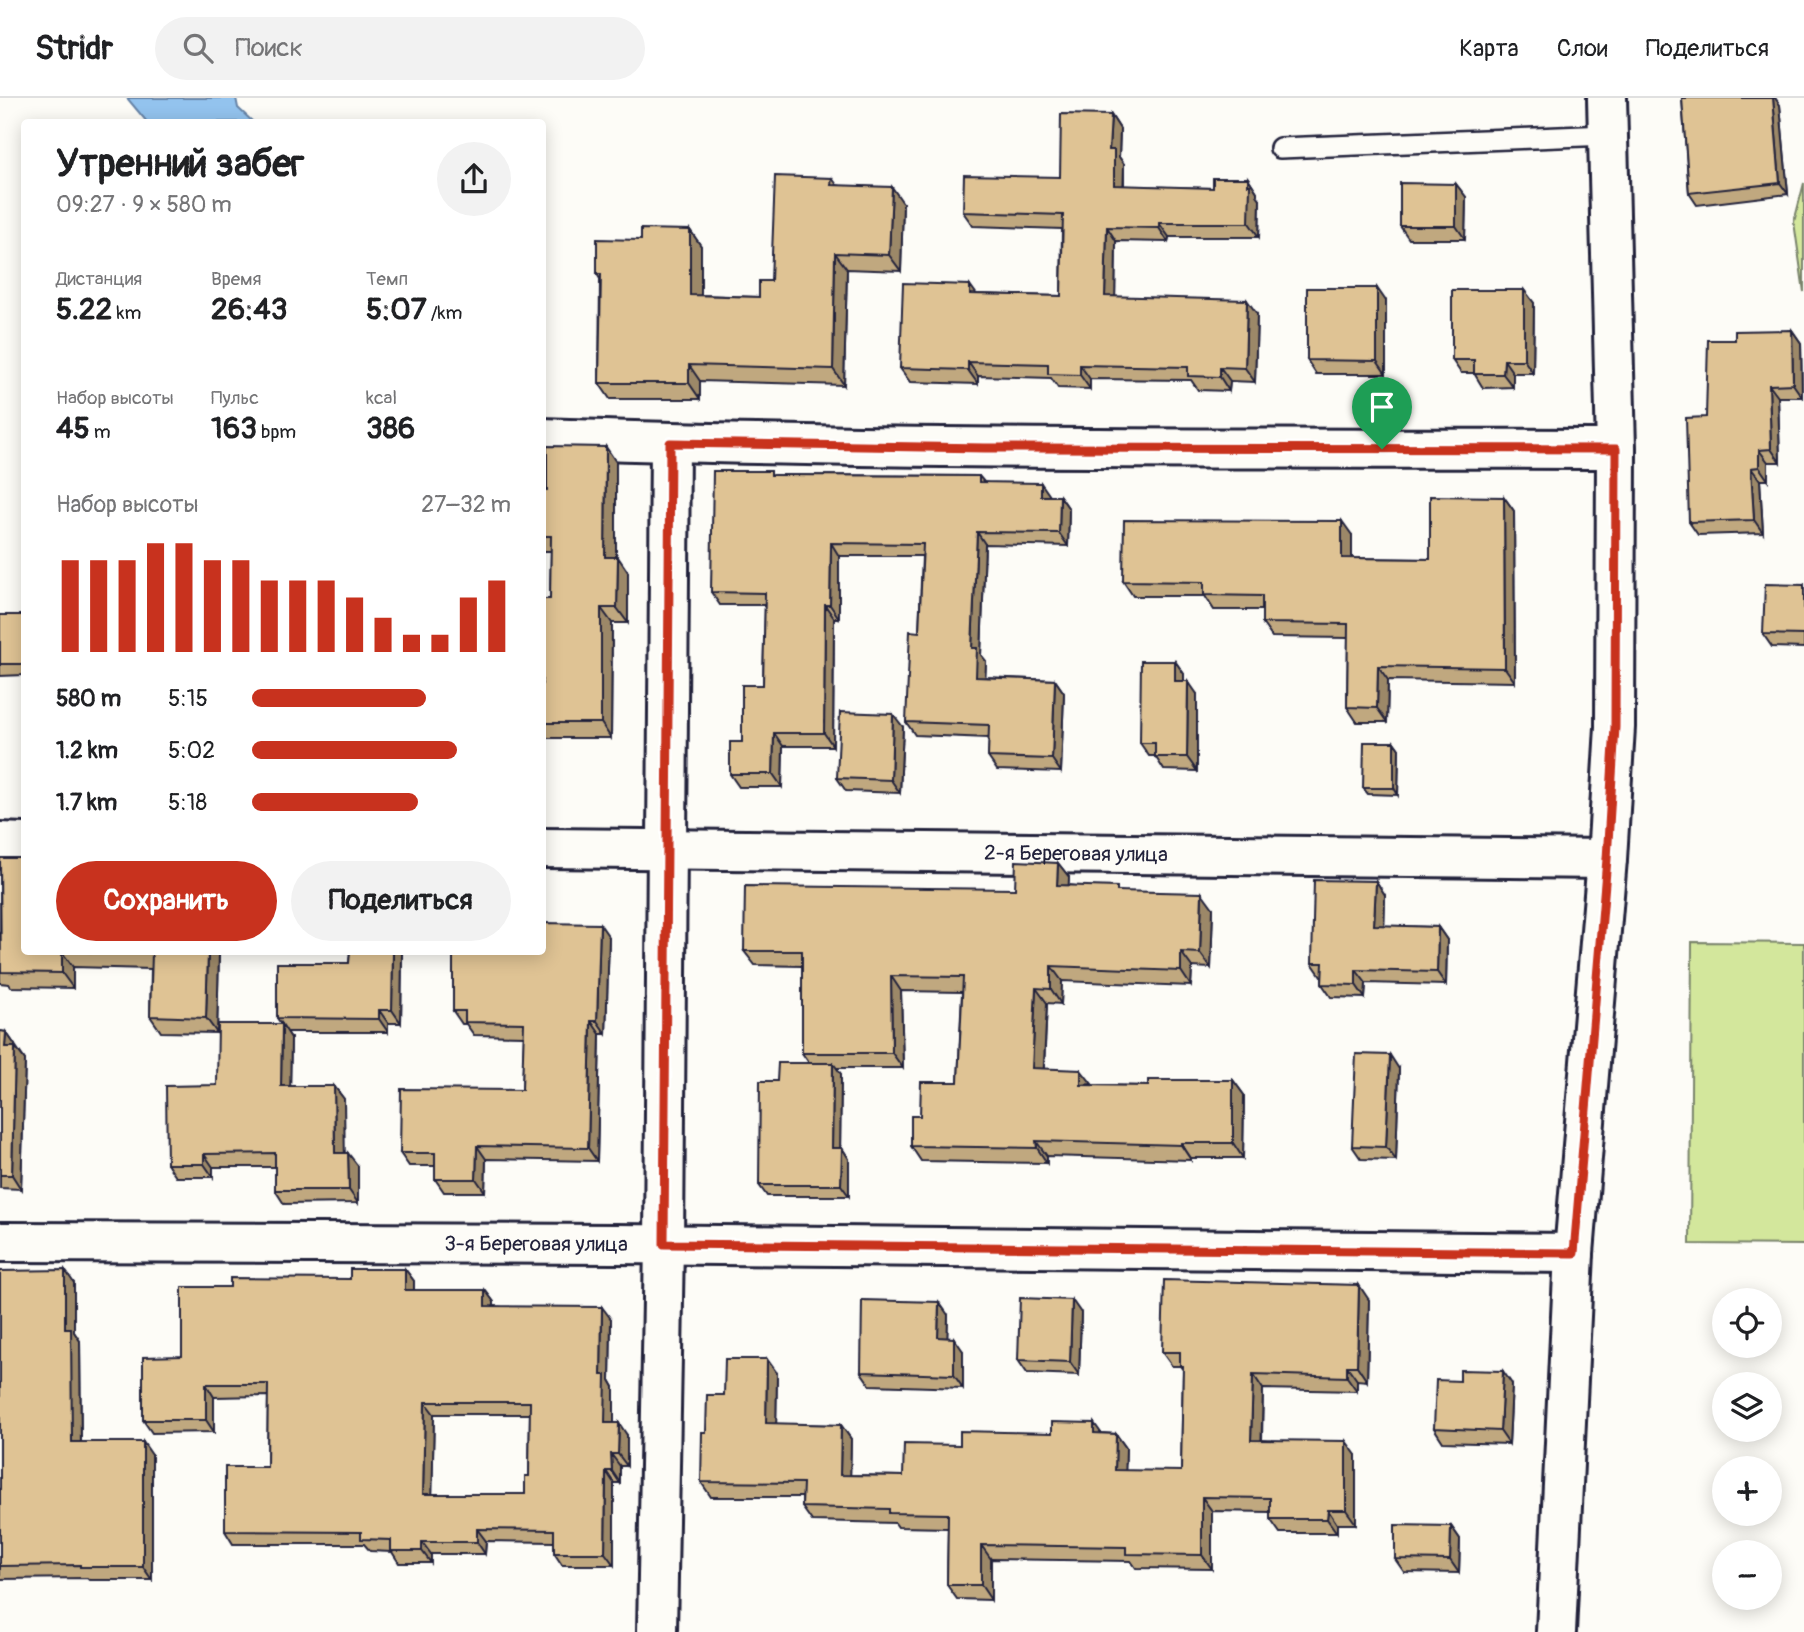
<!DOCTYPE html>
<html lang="ru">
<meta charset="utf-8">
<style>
body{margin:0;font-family:Pangolin,sans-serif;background:#f2f2f2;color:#202124;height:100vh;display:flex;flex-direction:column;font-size:26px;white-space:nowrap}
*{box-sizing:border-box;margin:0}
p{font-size:23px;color:#757577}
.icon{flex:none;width:38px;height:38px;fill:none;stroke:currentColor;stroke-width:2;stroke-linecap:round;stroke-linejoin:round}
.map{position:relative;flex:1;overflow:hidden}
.sheet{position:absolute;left:21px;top:21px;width:525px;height:836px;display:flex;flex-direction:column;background:#fff;border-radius:7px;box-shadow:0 4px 18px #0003}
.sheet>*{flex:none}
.controls{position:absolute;left:1712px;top:1190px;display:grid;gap:14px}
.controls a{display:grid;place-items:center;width:70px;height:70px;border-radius:50%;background:#fff;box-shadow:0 4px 18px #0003;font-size:35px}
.pin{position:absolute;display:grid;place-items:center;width:60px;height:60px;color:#fff;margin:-72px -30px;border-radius:50% 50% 50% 0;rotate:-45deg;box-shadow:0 0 7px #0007}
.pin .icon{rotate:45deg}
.round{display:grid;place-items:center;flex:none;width:74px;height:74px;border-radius:37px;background:#f2f2f2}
.summary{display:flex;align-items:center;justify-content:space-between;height:119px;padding:0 35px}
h1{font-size:38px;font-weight:700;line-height:52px}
.metrics{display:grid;grid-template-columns:repeat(3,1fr);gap:10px;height:119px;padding:7px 35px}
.metrics div{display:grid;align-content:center}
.metrics b{font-size:30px;font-weight:700}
.metrics small{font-size:19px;font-weight:400}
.metrics p{font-size:19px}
.chart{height:196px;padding:14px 35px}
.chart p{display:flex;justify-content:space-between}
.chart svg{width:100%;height:126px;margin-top:7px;stroke:#c8321e;stroke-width:6}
.button{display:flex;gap:14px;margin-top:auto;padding:14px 35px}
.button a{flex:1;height:80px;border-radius:42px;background:#c8321e;color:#fff;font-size:28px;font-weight:700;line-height:80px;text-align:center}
.button a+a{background:#f2f2f2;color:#202124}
ul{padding:0 35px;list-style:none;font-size:23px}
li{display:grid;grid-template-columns:112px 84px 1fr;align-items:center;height:52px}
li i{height:18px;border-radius:9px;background:#c8321e}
header{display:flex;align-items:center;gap:42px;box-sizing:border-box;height:98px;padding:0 35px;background:#fff;border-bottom:2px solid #e0e0e0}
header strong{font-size:33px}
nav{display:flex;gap:38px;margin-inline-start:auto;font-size:24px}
.search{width:490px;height:63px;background:#f2f2f2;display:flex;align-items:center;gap:18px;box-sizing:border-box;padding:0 24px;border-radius:38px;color:#757577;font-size:26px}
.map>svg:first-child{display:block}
</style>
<header>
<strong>Stridr</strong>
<div class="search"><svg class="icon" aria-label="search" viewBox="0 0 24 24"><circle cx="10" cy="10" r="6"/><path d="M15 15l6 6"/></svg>Поиск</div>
<nav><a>Карта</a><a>Слои</a><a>Поделиться</a></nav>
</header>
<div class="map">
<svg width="1804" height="1534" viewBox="0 0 1804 1534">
<rect width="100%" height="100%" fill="#fdfcf7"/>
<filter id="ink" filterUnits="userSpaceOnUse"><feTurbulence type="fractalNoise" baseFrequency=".0143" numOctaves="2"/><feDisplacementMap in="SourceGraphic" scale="14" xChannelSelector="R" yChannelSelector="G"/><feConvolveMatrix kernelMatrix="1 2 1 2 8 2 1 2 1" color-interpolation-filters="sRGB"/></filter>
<g filter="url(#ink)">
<!-- green -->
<path fill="#d3e79c" stroke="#7a846c" stroke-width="2" d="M1804 85V194L1794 124Z
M1692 844 1804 845V1147L1690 1146Z"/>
<!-- water -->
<path fill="#93c3ee" stroke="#6683a6" stroke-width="2" d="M127 0H236L238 10 253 24H147Z"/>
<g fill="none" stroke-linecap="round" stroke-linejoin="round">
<!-- lane casing -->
<g stroke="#22223b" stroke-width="24">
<path id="lane" d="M1280 50 1608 37"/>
</g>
<!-- street casing -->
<g stroke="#22223b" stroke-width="44">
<g id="street">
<path d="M542 340C900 353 1258 350 1616 351"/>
<path d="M0 744 24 745"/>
<path id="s1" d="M542 750 1607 761"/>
<path id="s2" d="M0 1144 616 1146 1574 1155"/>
<path d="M657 1534 664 1146 670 345"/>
<path d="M1556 1534 1574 1155 1607 761 1615 629 1616 351 1607 0"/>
</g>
</g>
<!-- lane -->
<use href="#lane" stroke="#fdfcf7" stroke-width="19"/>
<!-- street -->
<use href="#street" stroke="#fdfcf7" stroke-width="38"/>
</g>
<!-- wall -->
<path fill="#c0a87f" stroke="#22223b" stroke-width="2" fill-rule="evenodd" d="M1682 0H1775L1780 7 1788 96 1697 107 1689 95Z
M1111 17 1120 31 1119 59 1124 66V88L1213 90 1248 80 1257 94V97L1260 101 1259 139H1169L1168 144 1116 143 1115 199 1257 216 1255 284 1230 283 1229 293 1198 292 1191 282 1090 281V291L1058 290 1051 280 978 278V286L910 284 900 270 977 196 1061 198 1062 131 973 128 963 114 1060 79Z
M832 80 837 87 903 105 901 173 847 171 844 287 700 283V301H610L599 285 600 181 597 176 641 142 690 132 701 148V197L759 199 771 183Z
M1456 86 1466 99 1465 141H1409L1400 128Z
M1524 192 1534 205 1533 275H1513V289L1483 290 1474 275H1461L1452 262Z
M1386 203V276H1316L1307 262Z
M1792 232 1801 245 1802 299H1778L1780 364H1768V382H1760L1763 435 1698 437 1689 424 1735 242Z
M616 364V459L628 474V525H612L611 640H542V501H550L551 453H542V392H547Z
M774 377 979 378 984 384 1050 398H1060L1069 411 1068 448 985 446 981 557 986 563 985 579 1055 582 1064 595 1061 674 997 672 988 659 989 640 915 637 906 624 919 534 922 458H839V520H834L833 648H783L782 689H739L730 676 763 587 765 507H720L711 494Z
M1504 399 1514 413 1515 584 1388 582 1387 624H1357L1347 609 1348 540 1272 539 1262 525V512H1214L1205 498H1133L1123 483 1352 437V460L1430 461Z
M1804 487V550L1772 549 1763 536Z
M0 517H24V577L0 578Z
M1175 563 1184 576V583L1197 596V673L1164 672 1155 658H1149L1140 645Z
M903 629 900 695 846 693 837 680Z
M1394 644 1399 651 1398 697 1368 696 1363 690Z
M0 760 219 854 217 935 161 934 150 918 151 871 73 869V890L11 889 9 886 0 885Z
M1058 765 1069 779 1068 787 1119 793 1213 810 1211 870 1192 869 1191 888 1062 883 1061 906 1047 905 1044 971 1092 987 1148 988 1233 982 1244 997 1243 1060H1191V1062L1047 1058V1065L921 1063 911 1048 920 1018 958 984 962 894 901 893 903 970H836L841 976 840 1050H842L849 1061V1098H767L759 1087 777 983 809 965 802 955V868L755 867 744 853 1015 791Z
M1376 783 1385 797 1384 828 1438 829 1447 842 1446 887 1366 885 1365 900 1331 899 1322 886V878H1321L1312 865Z
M609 839 606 936H600L597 1063 486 1061 485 1094H444L435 1081V1068H409L400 1055 522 992 524 938 474 937 466 926H462L453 913Z
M350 854H402L401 925H388V934H287L291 940 290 988H334L344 1001V1055L358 1068V1105L284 1106 275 1092V1069H213V1079H176L167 1066 217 987 281 926 277 920 349 865Z
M0 933 6 934 25 962 21 1091 0 1090Z
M1399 971 1396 1062 1361 1061 1352 1048Z
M405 1171 414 1183V1192H485L494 1204V1208L611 1221 610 1282 614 1289V1325L627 1337V1368H620V1385H614V1467H562L554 1455V1444L486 1443 485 1456H431V1465H399L392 1454 370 1453 364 1446H233L225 1433 267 1369 268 1298 214 1299V1334L152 1335 143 1322 182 1258 230 1189 350 1181ZM434 1316H530L529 1378 525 1396H432Z
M0 1173 74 1185V1234L80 1243 81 1344 152 1357V1482H89L87 1480 0 1481Z
M1369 1202 1367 1283 1357 1282V1293L1263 1291 1262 1342 1356 1357V1426H1337V1435H1280L1270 1421V1414L1212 1413V1471L1136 1470 1131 1463 991 1461V1502L957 1501 947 1487 948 1430 898 1429 895 1425 812 1423 802 1409V1399H711L701 1384 706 1334 724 1297 777 1275 776 1326 841 1327 851 1341 850 1377 903 1378 960 1347 1101 1335 1116 1336 1126 1350 1125 1373H1181L1183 1272 1180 1268H1172L1162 1254Z
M1081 1215 1079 1277 1027 1275 1018 1262Z
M948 1217 947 1240 963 1253V1290L870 1287 861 1274Z
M1512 1286 1509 1346 1443 1344 1434 1330Z
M1451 1428 1460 1441 1459 1475 1404 1474 1395 1461Z"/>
<!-- shaded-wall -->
<path fill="#9c8868" stroke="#22223b" stroke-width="2" d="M1773 0H1775L1780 7 1788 96 1780 85Z
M1111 17 1120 31 1119 59 1124 66 1123 101 1114 87 1109 52Z
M1248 80 1257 94V97L1260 101 1259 139 1249 125Z
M1456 86 1466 99 1465 141 1456 128Z
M892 89 903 105 901 173 889 157Z
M1159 125 1169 139 1168 144 1159 130Z
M1107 129 1116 143 1115 212 1105 198Z
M690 132 701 148V213L690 197Z
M835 155 847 171 844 287 833 271Z
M970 187 980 201 970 196Z
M1377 190 1386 203V276L1377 263Z
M1524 192 1534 205 1533 275 1524 262Z
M1247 202 1257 216 1255 284 1245 270Z
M1792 232 1801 245 1802 299 1793 286Z
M1504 262 1513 275V289L1503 276Z
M968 264 978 278V286L968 272Z
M689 267 700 283V301L689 285Z
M1080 267 1090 281V291L1080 277Z
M1220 269 1230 283 1229 293 1220 279Z
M1769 287 1778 299 1780 364 1771 351Z
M606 349 616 364V473L605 459Z
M1759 352 1768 364V382L1759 369Z
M1751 370 1760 382 1763 435 1754 422Z
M1041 385 1050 398H1041Z
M1060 398 1069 411 1068 448 1059 435Z
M1504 399 1514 413 1515 584 1505 570Z
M1342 423 1352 437V475L1342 460Z
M977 434 985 446 981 557 986 563 985 592 976 579 972 550Z
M831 445 839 458V520L830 507Z
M618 459 628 474V525L617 510Z
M825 507 834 520 833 648 824 635Z
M601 510 612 525 611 640 601 625Z
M1175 563 1184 576V596L1175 583Z
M1378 568 1388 582 1387 624 1377 610Z
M1055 582 1064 595 1061 674 1052 661Z
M1188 583 1197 596V673L1187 659Z
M893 616 903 629 900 695 891 682Z
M774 635 783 648 782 689 773 676Z
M1394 644 1399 651 1398 697 1394 690Z
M1058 765 1069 779 1068 802 1057 787Z
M1376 783 1385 797 1384 840 1374 827Z
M1202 795 1213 810 1211 870 1200 855Z
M600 826 609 839 606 936 597 923Z
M1438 829 1447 842 1446 887 1437 874Z
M62 854 73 869V890L62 875Z
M208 854H219L217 935 206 920Z
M393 854H402L401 925 392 912Z
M1181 854 1192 869 1191 888 1181 873Z
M1051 868 1062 883 1061 906 1051 891Z
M1356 872 1366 885 1365 900 1356 887Z
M891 878 901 893 903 970 892 955Z
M1036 890 1047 905 1043 985 1032 970Z
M379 912 388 925V934L379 921Z
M591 923 600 936 597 1063 588 1050Z
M282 926 291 940 290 1001 281 988Z
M6 934 15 947 14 962 5 949Z
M15 949 25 962 21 1091 12 1077Z
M1390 957 1399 971 1396 1062 1386 1049Z
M833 965 841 976 840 1061 832 1050Z
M1081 972 1092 986 1081 987Z
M1233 982 1244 997 1243 1060 1233 1045Z
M334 988 344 1001 345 1068 335 1055Z
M1036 1043 1047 1058V1065L1037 1050Z
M1181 1045 1191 1060V1062L1181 1047Z
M477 1048 486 1061 485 1094 476 1081Z
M842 1050 849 1061V1098L841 1087Z
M348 1055 358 1068V1105L349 1092Z
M204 1056 213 1069V1079L204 1066Z
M405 1171 414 1183V1204L405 1192Z
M65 1172 74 1185V1234L80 1243 81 1357 72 1344 65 1230Z
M1359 1187 1369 1202 1367 1283 1357 1268Z
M485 1192 494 1204V1220L485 1208Z
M1072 1202 1081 1215 1079 1277 1070 1264Z
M939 1204 948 1217 947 1253 938 1239Z
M602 1209 611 1221 610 1282 614 1289V1337L605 1325 601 1277Z
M954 1240 963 1253V1290L954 1277Z
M767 1261 777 1275 776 1339 766 1325Z
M1347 1268 1357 1282V1293L1347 1279Z
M1503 1273 1512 1286 1509 1346 1500 1333Z
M1253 1276 1263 1291 1261 1356 1251 1342Z
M206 1286 214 1299V1334L206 1322Z
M425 1304 434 1316 432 1409 423 1396Z
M619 1325 627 1337V1368L618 1356Z
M1094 1325 1104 1339 1094 1335Z
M841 1327 851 1341 850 1391 840 1377Z
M1116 1336 1126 1350 1125 1387 1115 1372Z
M1346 1343 1356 1357V1426L1346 1412Z
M143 1344 152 1357V1482L143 1469Z
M611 1356 620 1368V1385L612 1373Z
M606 1373 614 1385V1467L605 1455Z
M1202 1399 1212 1413V1471L1202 1457Z
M1328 1412 1337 1426V1435L1327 1421Z
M1451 1428 1460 1441 1459 1475 1450 1462Z
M477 1431 486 1443 485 1456 477 1444Z
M422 1444 431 1456V1465L422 1453Z
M981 1447 991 1461V1502L981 1487Z"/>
<!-- building -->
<path fill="#dfc394" stroke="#22223b" stroke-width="2" fill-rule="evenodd" d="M1682 0H1773L1780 85 1689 95Z
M1061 16 1111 17 1109 52H1114V87L1213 90V80H1248V87H1250L1249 125H1159V130L1107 129 1105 198 1247 202 1245 270 1220 269V279L1188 278V269L1080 267V277L1048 276V266L968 264V272L900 270 903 185 970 187V196L1061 198 1063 117 963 114 964 77 1060 79Z
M775 78 832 80 831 87 892 89 889 157 835 155 833 271 689 267V285H599L601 176H597V141L641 142V131L690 132V197L759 199V183H771Z
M1400 85 1456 86V128H1400Z
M1307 190H1377V263L1307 262Z
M1452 192H1524V262H1504L1503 276H1474V262H1452Z
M1792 232 1793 286 1769 287 1771 351 1759 352V369L1751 370 1754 422 1689 424 1686 320 1706 319 1708 242H1735V233Z
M547 348 606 349 605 459H618L617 510H601V625H542V501H550L551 438H542V392H547Z
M713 373H771V377L979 378V384L1041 385V398H1060L1059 435 977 434 972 550H977L976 579 1055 582 1052 661 988 659 989 627 906 624 910 533 919 534 923 446 831 445 830 507H825L824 635H774L773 676H730V644H742V587H763L765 495 711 494Z
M1430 398 1504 399 1505 570 1378 568 1377 610 1347 609 1348 526 1262 525V498L1204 497V484L1123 483 1124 422 1342 423V460L1430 461Z
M1765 486 1804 487V537L1763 536Z
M0 517H24V566H0Z
M1141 563H1175V583H1188L1187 659H1155V645H1140Z
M840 614 893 616 891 682 837 680Z
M1364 644H1394V690H1363Z
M0 760H24V854H62V875L1 874Z
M1016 763 1058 765 1057 787 1117 789V793L1202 795 1200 855 1181 854V873L1051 868V891L1036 890 1032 970 1081 972V987L1148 988V982H1233V1045H1181V1047L1036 1043 1037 1050 911 1048V1018H920L921 984H958L963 879 891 878 892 955H802V853H744L745 788 1015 791Z
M1314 782 1376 783 1374 827 1438 829 1437 874 1356 872V887L1322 886 1323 865H1312Z
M542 825 600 826 597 923H591L588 1050 477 1048 476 1081H435V1055H400L401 991 522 992 524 925 465 924V913H453V854H542Z
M85 854H208L206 920 150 918 152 855Z
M350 854H393L392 912H379V921L277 920V865H349Z
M218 926H282L281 988H334L335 1055H348L349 1092H275V1055L204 1056V1066H167L166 988 217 987Z
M0 933 6 934 5 949H15L12 1077H0Z
M1356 956 1390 957 1386 1049 1352 1048Z
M778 965H833L832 1050H842L841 1087H759L760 983H777Z
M350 1171H405V1192H485V1208L602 1209 601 1277H606L605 1325H619L618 1356H611L612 1373H606L605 1455H554V1432L477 1431V1444H422V1453H391V1442L361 1441V1434L225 1433V1369H267L268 1286H206V1322H143V1259L182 1258V1189H230V1180L350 1181ZM425 1304H530L529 1378H525V1396H423Z
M65 1172V1230H71L72 1344H143V1469H80V1467L0 1468V1173Z
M1164 1182 1359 1187 1357 1268H1347V1279L1253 1276 1251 1342 1346 1343V1412H1328L1327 1421H1270V1400L1202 1399V1457L1126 1456V1449L981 1447V1487H947L948 1416 889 1415V1411L802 1409 803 1385 701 1384 702 1334H706L707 1297H724L725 1261H767L766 1325 841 1327 840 1377 903 1378 904 1346 960 1347V1333L1052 1335V1324L1094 1325V1335L1116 1336 1115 1372 1181 1373 1183 1268H1180V1254H1162Z
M1020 1200 1072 1202 1070 1264 1018 1262Z
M862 1202 939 1204 938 1239 954 1240V1277L861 1274Z
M1460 1272 1503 1273 1500 1333 1434 1330 1436 1282 1460 1283Z
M1395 1427 1451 1428 1450 1462 1395 1461Z"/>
</g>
<g fill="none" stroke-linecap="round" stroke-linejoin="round" filter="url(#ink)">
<!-- route casing -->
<g stroke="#fff" stroke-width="14">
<path id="route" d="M670 345 985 350 1616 351 1615 629 1607 761 1574 1155 664 1146Z"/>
</g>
<!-- route -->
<use href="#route" stroke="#c8321e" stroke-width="9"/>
</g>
<g text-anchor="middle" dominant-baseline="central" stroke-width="5" stroke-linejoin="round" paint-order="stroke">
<!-- street labels -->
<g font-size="21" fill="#22223b" stroke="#fdfcf7">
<text stroke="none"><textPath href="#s1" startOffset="534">2-я Береговая улица</textPath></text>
<text stroke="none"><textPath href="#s2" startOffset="536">3-я Береговая улица</textPath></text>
</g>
</g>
</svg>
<div class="controls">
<a><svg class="icon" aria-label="locate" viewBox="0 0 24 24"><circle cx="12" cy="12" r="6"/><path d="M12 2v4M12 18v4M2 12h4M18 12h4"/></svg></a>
<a><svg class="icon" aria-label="layers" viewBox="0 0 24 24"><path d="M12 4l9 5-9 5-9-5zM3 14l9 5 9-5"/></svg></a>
<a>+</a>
<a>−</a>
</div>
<div class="pin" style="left:1382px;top:351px;background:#1e9e55"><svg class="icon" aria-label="arrive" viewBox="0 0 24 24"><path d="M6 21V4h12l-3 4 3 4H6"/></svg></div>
<section class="sheet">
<div class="summary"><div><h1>Утренний забег</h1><p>09:27 · 9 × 580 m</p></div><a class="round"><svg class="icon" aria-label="share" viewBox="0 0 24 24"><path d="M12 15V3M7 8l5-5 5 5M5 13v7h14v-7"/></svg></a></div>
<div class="metrics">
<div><p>Дистанция</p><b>5.22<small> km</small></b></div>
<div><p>Время</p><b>26:43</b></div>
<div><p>Темп</p><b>5:07<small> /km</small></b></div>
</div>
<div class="metrics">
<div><p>Набор высоты</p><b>45<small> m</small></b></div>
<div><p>Пульс</p><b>163<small> bpm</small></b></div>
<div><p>kcal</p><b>386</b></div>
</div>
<div class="chart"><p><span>Набор высоты</span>27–32 m</p>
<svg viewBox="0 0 160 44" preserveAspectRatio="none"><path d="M5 44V12M15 44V12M25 44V12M35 44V6M45 44V6M55 44V12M65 44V12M75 44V19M85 44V19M95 44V19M105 44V25M115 44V32M125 44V38M135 44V38M145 44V25M155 44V19"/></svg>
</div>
<ul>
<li><b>580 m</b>5:15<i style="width:67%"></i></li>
<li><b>1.2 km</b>5:02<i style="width:79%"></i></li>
<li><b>1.7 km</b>5:18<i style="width:64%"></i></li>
</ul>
<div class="button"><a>Сохранить</a><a>Поделиться</a></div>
</section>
</div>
